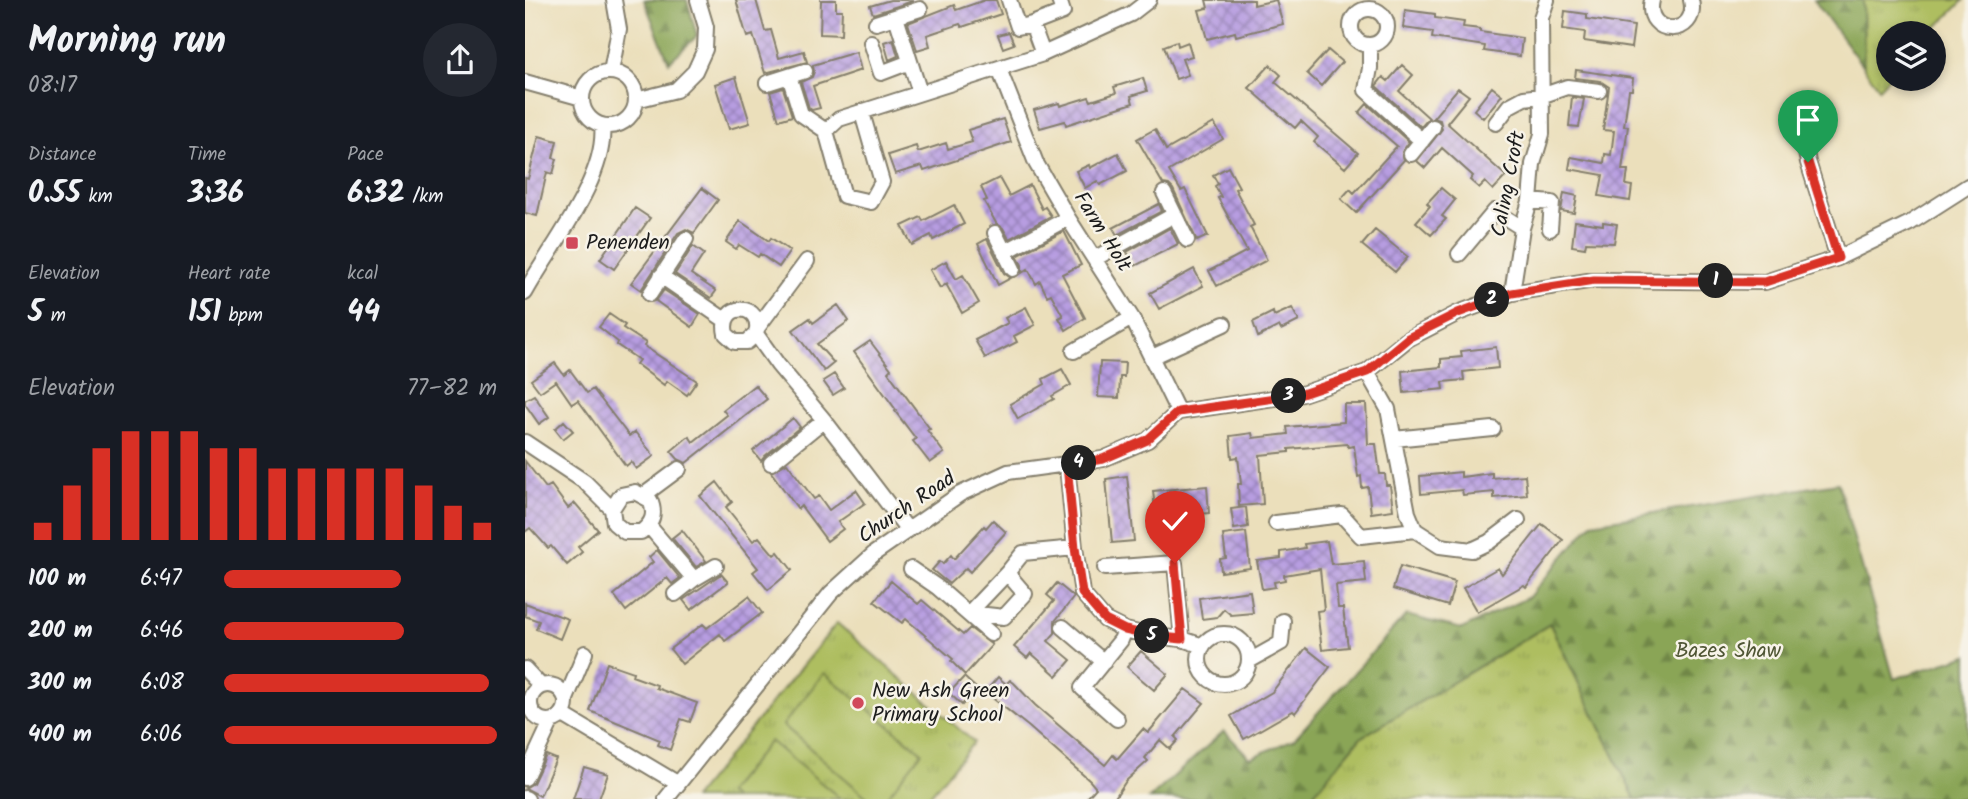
<!DOCTYPE html>
<meta charset="utf-8">
<style>
body{margin:0;font-family:Kalam,sans-serif;background:#242831;color:#f1f3f6;height:100vh;display:flex;flex-direction:column;font-size:26px;white-space:nowrap}
*{box-sizing:border-box;margin:0}
p{font-size:23px;color:#9ea1a6}
.icon{flex:none;width:38px;height:38px;fill:none;stroke:currentColor;stroke-width:2;stroke-linecap:round;stroke-linejoin:round}
.map{position:relative;flex:1;overflow:hidden}
.drawer{display:flex;flex-direction:column;background:#171b24;width:525px}
.drawer>*{flex:none}
.fabs{position:absolute;left:1351px;top:21px;display:grid;gap:14px}
.fabs a{display:grid;place-items:center;width:70px;height:70px;border-radius:50%;background:#171b24;box-shadow:0 4px 10px #0003;font-size:35px}
.pin{position:absolute;display:grid;place-items:center;width:60px;height:60px;color:#fff;margin:-72px -30px;border-radius:50% 50% 50% 0;rotate:-45deg;box-shadow:0 0 7px #0007}
.pin .icon{rotate:45deg}
.km{position:absolute;width:35px;height:35px;margin:-18px;border-radius:50%;background:#222;color:#fff;font-size:19px;line-height:35px;text-align:center}
.round{display:grid;place-items:center;flex:none;width:74px;height:74px;border-radius:37px;background:#242831}
.summary{display:flex;align-items:center;justify-content:space-between;height:119px;padding:0 28px}
h1{font-size:38px;font-weight:800;line-height:52px}
.metrics{display:grid;grid-template-columns:repeat(3,1fr);gap:10px;height:119px;padding:7px 28px}
.metrics div{display:grid;align-content:center}
.metrics b{font-size:30px;font-weight:800}
.metrics small{font-size:19px;font-weight:400}
.metrics p{font-size:19px}
.chart{height:196px;padding:14px 28px}
.chart p{display:flex;justify-content:space-between}
.chart svg{width:100%;height:126px;margin-top:7px;stroke:#d93025;stroke-width:6}
ul{padding:0 28px;list-style:none;font-size:23px}
li{display:grid;grid-template-columns:112px 84px 1fr;align-items:center;height:52px}
li i{height:18px;border-radius:9px;background:#d93025}
main{display:flex;flex:1;min-height:0}
.map>svg:first-child{display:block}
</style>
<main>
<section class="drawer">
<div class="summary"><div><h1>Morning run</h1><p>08:17</p></div><a class="round"><svg class="icon" aria-label="share" viewBox="0 0 24 24"><path d="M12 15V3M7 8l5-5 5 5M5 13v7h14v-7"/></svg></a></div>
<div class="metrics">
<div><p>Distance</p><b>0.55<small> km</small></b></div>
<div><p>Time</p><b>3:36</b></div>
<div><p>Pace</p><b>6:32<small> /km</small></b></div>
</div>
<div class="metrics">
<div><p>Elevation</p><b>5<small> m</small></b></div>
<div><p>Heart rate</p><b>151<small> bpm</small></b></div>
<div><p>kcal</p><b>44</b></div>
</div>
<div class="chart"><p><span>Elevation</span>77–82 m</p>
<svg viewBox="0 0 160 44" preserveAspectRatio="none"><path d="M5 44V38M15 44V25M25 44V12M35 44V6M45 44V6M55 44V6M65 44V12M75 44V12M85 44V19M95 44V19M105 44V19M115 44V19M125 44V19M135 44V25M145 44V32M155 44V38"/></svg>
</div>
<ul>
<li><b>100 m</b>6:47<i style="width:65%"></i></li>
<li><b>200 m</b>6:46<i style="width:66%"></i></li>
<li><b>300 m</b>6:08<i style="width:97%"></i></li>
<li><b>400 m</b>6:06<i style="width:100%"></i></li>
</ul>
</section>
<div class="map">
<svg width="1443" height="799" viewBox="0 0 1443 799">
<defs>
<pattern id="grass-tufts" width="24" height="20" patternUnits="userSpaceOnUse" patternTransform="scale(1.75)"><rect width="24" height="20" fill="#aebe61"/><path d="M3 7l-1-3M5 7V3M7 7l1-3M15 17l-1-3M17 17v-4M19 17l1-3" fill="none" stroke="#95a354"/></pattern>
<pattern id="forest-firs" width="22" height="20" patternUnits="userSpaceOnUse" patternTransform="scale(1.75)"><rect width="22" height="20" fill="#8aa557"/><path d="M5 1l3.5 6h-7zM16 11l3.5 6h-7z" fill="#708647"/></pattern>
<pattern id="building-cross-hatch" width="8" height="8" patternUnits="userSpaceOnUse" patternTransform="scale(1.75)"><rect width="8" height="8" fill="#b79de1"/><path d="M0 0l8 8M0 8l8-8" fill="none" stroke="#947fb6"/></pattern>
</defs>
<rect width="100%" height="100%" fill="#f7f3e8"/>
<filter id="ink" filterUnits="userSpaceOnUse"><feTurbulence type="fractalNoise" baseFrequency=".0143" numOctaves="2"/><feDisplacementMap in="SourceGraphic" scale="14" xChannelSelector="R" yChannelSelector="G"/><feConvolveMatrix kernelMatrix="1 2 1 2 8 2 1 2 1" color-interpolation-filters="sRGB"/></filter>
<filter id="wash" filterUnits="userSpaceOnUse"><feTurbulence type="fractalNoise" baseFrequency=".00686" numOctaves="4" result="noise"/><feDisplacementMap in="SourceGraphic" scale="28" xChannelSelector="R" yChannelSelector="G"/><feGaussianBlur stdDeviation="1.57" result="paint"/><feColorMatrix in="noise" values="0 0 0 0 0 0 0 0 0 0 0 0 0 0 0 0 0 1.4 0 .05"/><feComposite in="paint" operator="in"/></filter>
<g filter="url(#wash)">
<rect width="100%" height="100%" fill="#ebdfbb"/>
<!-- grass -->
<path fill="url(#grass-tufts)" stroke="#656d3e" stroke-width="2" d="M1338 0H1439L1406 33H1363V78L1354 88 1339 68Z
M312 623 449 742 402 799H168Z
M1025 624 1110 799H784L835 738Z"/>
<!-- forest -->
<path fill="url(#forest-firs)" stroke="#53603a" stroke-width="2" d="M119 0H162L172 36 144 62Z
M1289 0H1338L1339 68Z
M1313 483 1369 679 1443 655V799H1110L1025 624 835 738 784 799H624L699 731 725 758 769 739 881 615 937 629 1004 597 1067 523Z"/>
<!-- garden -->
<path fill="#aebe61" stroke="#656d3e" stroke-width="2" d="M299 673 397 752 360 799H344L258 725Z
M245 741 316 799H209L202 793Z"/>
<g id="blocks">
<!-- building -->
<path fill="url(#building-cross-hatch)" d="M211 0H231L240 31 246 30 254 58 279 51 282 62 240 73 228 35 222 37Z
M296 0H311V10H317L316 35 295 34Z
M365 0H388V1L348 14 345 6Z
M460 0H471L476 14 437 27 435 24 402 35 405 46 392 50 383 23 429 5 431 10Z
M681 0H729V5L751 0 758 24 711 36 710 32 682 39 674 10 683 8Z
M880 10 910 14V18L939 22 938 27 955 29V32L997 38 995 56 959 51 960 46 907 38 908 32 878 28Z
M1040 11 1062 14V19L1109 26 1106 48 1059 41 1060 32 1038 29Z
M484 32 489 44 478 48 473 35Z
M368 39 373 56 364 60 359 42Z
M652 41 653 46 663 42 667 56 657 59 663 75 651 79 639 46Z
M803 50 817 62 796 86 782 73Z
M331 52 336 70 288 86 295 108 287 110 284 108 276 82 287 77 289 72 288 65Z
M745 65 756 75 750 82 833 153 820 168 789 142 793 137 776 121 770 128 724 88Z
M877 65 888 75 874 91 904 118 896 127 851 86 858 77 863 81Z
M1051 70 1108 78 1107 90H1104L1099 126H1103L1097 170H1103L1101 185 1107 186 1105 201 1074 196 1078 175 1044 169 1046 157 1079 163 1080 154 1086 155 1089 131 1078 130 1084 87 1075 81 1050 78Z
M211 77 225 123 204 129 190 84Z
M618 78 622 91 606 96 608 103 541 125 540 121 515 128 509 110 534 103 535 106 564 97 566 101 591 93 589 87Z
M967 87 977 95 958 118 949 110Z
M258 88 267 116 254 120 245 92Z
M933 88 944 96 922 123 981 176 968 190 960 182 954 188 945 180 948 176 917 148 900 168 892 161 917 129 915 120 908 118Z
M1047 97 1059 99 1054 127 1044 126Z
M842 104 884 142 877 152 879 160 831 213 816 199 825 189 829 193 872 146 834 113Z
M478 119 486 142 399 171 397 166 370 174 363 155 391 146 393 152 421 143 423 149 447 142 443 130Z
M689 123 698 139 644 171 656 191 660 189 683 236 672 241 648 189 644 185 638 184 612 139 630 129 641 150Z
M14 136 32 141 28 158 32 159 28 174 22 172 12 216 0 213V178L3 179Z
M593 153 602 171 575 185 572 181 560 188 551 171 564 165 565 168Z
M703 167 714 187 710 189 729 225 725 227 742 260 692 286 684 271 722 251 693 198 696 197 690 186 693 184 688 175Z
M474 178 484 196 505 185 517 209 520 207 526 216 484 239 478 228 471 223 459 201 462 200 456 187Z
M177 188 193 200 169 233 161 229 153 233 116 290 106 283Z
M916 188 930 200 917 216 921 219 906 235 891 222 905 206 902 203Z
M1039 193 1052 196 1049 213 1036 211Z
M634 204 637 211 592 235 588 228Z
M429 205 439 224 408 240 406 235 387 245 377 226 396 217 398 221Z
M110 208 125 218 89 269 75 259Z
M215 221 244 241 246 238 265 251 254 267 235 254 233 257 214 245 211 249 201 242Z
M1050 221 1078 225V222L1092 224 1089 243 1061 242 1060 248 1047 246Z
M645 228 653 244 610 266 602 252Z
M850 230 883 257 870 272 837 245Z
M539 231 556 265 537 274 560 318 541 330 534 318 538 316 526 294 522 296 515 281 511 284 503 269 497 273V265L492 256Z
M462 239 479 273 486 278 473 285 453 244Z
M168 246 179 254 166 274 191 291 186 298 150 274Z
M421 261 431 279 438 275 454 303 437 313 421 284 423 283 415 288 405 270Z
M669 269 678 286 634 309 625 293Z
M139 290 175 314 167 327 131 301Z
M313 305 324 321 292 344 309 363 299 371 268 330 285 318 288 323Z
M501 307 510 325 489 336 492 342 460 358 450 340 483 323 480 318Z
M767 308 774 321 756 330 754 326 733 337 728 322 748 312 749 316Z
M84 314 100 325 98 328 121 343 119 346 172 381 162 395 142 381 139 385 111 364 114 360 92 345 93 342 74 327Z
M345 341 366 369 363 372 405 429 402 430 419 453 405 463 388 441 391 439 370 411 371 410 329 352Z
M971 347 973 368 938 372 939 380 918 382 919 389 879 393 877 371 916 367V359L937 357 936 351Z
M575 362 600 363 599 377H595L594 398 573 397Z
M30 363 39 375 45 370 62 393 68 389 104 436 110 432 129 456 111 469 106 462 101 466 53 400 47 404 31 381 15 392 6 380Z
M537 369 546 385 527 396 529 399 493 419 485 404 520 384 518 379Z
M309 374 319 388 308 395 298 381Z
M230 385 242 399 161 463 153 459 146 451 164 436 168 442 202 415 198 410Z
M9 395 24 417 14 424 0 404V400Z
M819 404H841L843 444H851L855 474H860L861 485H865L868 510 846 513 843 487 837 488 836 476 833 477 829 446 823 447 822 444 764 449V452L735 455 738 504 714 506 713 484H716L713 457 707 458 705 436 727 433 728 438 763 434 762 427 819 422Z
M268 418 275 427 240 456 236 461 228 451Z
M39 421 48 431 38 439 30 429Z
M0 461 21 488 26 485 43 508 50 503 73 530 53 547 57 552 42 565 26 546 23 548 5 528 0 532Z
M262 463 289 499 294 496 304 510 331 490 340 503 313 522 318 529 302 541 276 506 273 509 246 472Z
M936 472V477L967 473V478L1000 475 1002 495 969 498V492L938 495 937 490 896 494 895 476Z
M602 476 609 541 587 543 581 479Z
M192 482 207 502 201 507 228 541 234 537 249 555 253 552 267 570 243 590 228 572 233 568 175 496Z
M682 486 684 513 631 518 628 491Z
M721 507 723 527 709 529 706 509Z
M468 520 481 532 445 572 441 568 424 584 407 570 415 561 418 564 426 555 429 559 459 526 461 528Z
M1017 524 1038 540 1001 587 999 585 952 612 938 588 973 568 977 574Z
M157 530 181 561 171 567 147 538Z
M721 532 725 568 696 572 695 559 701 558 698 535Z
M802 541 806 564 839 561 841 582 811 585 813 608H818L823 647 797 650 792 611 799 610 795 569 759 575 760 580 749 582 750 587 737 589 732 561 756 558V552L780 548 779 544Z
M132 550 155 578 147 584 142 578 101 611 89 595 128 562 124 557Z
M875 566 930 582 923 606 868 589Z
M196 574 203 582 166 610 158 600Z
M366 581 393 604 397 600 438 635 445 628 467 645 440 675 426 661 428 659 381 619 377 623 349 601Z
M532 583 549 597 530 621V633L523 641 546 660 532 676 506 653 502 658 489 647 529 601 522 595Z
M725 591 728 613 706 615 699 609 692 617 677 619 674 598Z
M224 596 237 613 200 641 195 634 157 664 145 649 178 624 182 628Z
M0 603 43 619 35 639 11 629 14 621 0 616Z
M781 648 805 667 770 713 768 711 719 739 706 716 747 692Z
M616 651 643 674 629 690 602 667Z
M82 663 108 672 107 676 132 685 131 688 172 703 165 722 156 719 145 750 133 745 135 740 65 711Z
M439 677 452 689 437 705 424 693Z
M473 677 481 684 485 680 489 683 510 705 580 765 588 755 592 759 618 729 623 733 660 689 679 703 650 737 653 740 645 749 635 740 620 758 623 761 601 781 589 799H561L571 788 565 781 504 727 460 692Z
M21 755 31 759 15 796 0 788 8 783Z
M59 767 83 774 74 799H48Z"/>
</g>
</g>
<g filter="url(#ink)">
<use href="#blocks" fill-opacity="0" stroke="#847e6c" stroke-width="2"/>
<g fill="none" stroke-linecap="round" stroke-linejoin="round">
<!-- minor casing -->
<g stroke="#847e6c" stroke-width="18">
<path id="minor" d="M484 0 493 27 507 24 518 54
M1127 0C1118 37 1175 38 1166 0
M826 27a18 18 0 1 1 36 0a18 18 0 1 1-36 0Z
M371 17 395 93
M351 23 395 9
M507 24 538 12 534 0
M346 42 356 73 385 62
M845 45V68L841 90 897 141
M474 69 511 163 543 218 607 318 653 412
M86 72 94 29 89 0
M57 99a27 27 0 1 1 54 0a27 27 0 1 1-54 0Z
M264 76 276 114 301 131
M0 82 57 98
M242 83 280 71
M111 100 151 90 170 71 180 49 181 27 173 0
M1294 108 1272 112 1283 162 1313 258
M337 113 357 182 346 202 319 196 301 131 314 119 518 54 606 14 624 0
M971 123 984 106 999 98 1016 96 1042 87 1074 91
M886 154 908 127
M639 193 662 240
M1005 201 1027 203 1025 229
M470 233 488 269
M480 252 543 218
M934 254 970 211 997 228
M569 259 649 215
M136 276 200 320
M0 293C25 247 83 177 77 125
M987 293 997 228 1005 201 1008 164 1017 134 1016 18 1022 0
M125 294 161 239
M233 327 282 261
M231 334 222 342H210L201 334C193 301 240 302 231 334L253 365 299 420 383 530
M549 351 607 318
M627 357 699 324
M842 372 863 409 883 513 890 530 915 546 947 550 964 542 993 520
M869 439 968 429
M0 442 60 482 87 509 89 523 100 532H116C128 523 131 514 125 500L110 492 96 495 87 509
M246 463 299 420
M542 465 550 548 557 593 580 620 600 630 627 636 657 639 678 646
M119 495 154 469
M751 523 817 515 836 536 890 530
M124 526 169 579
M580 568 650 563 657 639
M386 569 412 587 466 634
M150 594 169 579 191 566
M444 613 482 573 498 553 550 548
M444 613 479 617 500 594 482 573
M538 627 579 662
M674 659a25 25 0 1 1 50 0a25 25 0 1 1-50 0Z
M724 661 756 643 758 621
M0 669 16 686
M5 703a18 18 0 1 1 36 0a18 18 0 1 1-36 0Z
M41 699 60 653
M38 715 152 783
M592 719 557 688 596 640 600 630
M0 778 26 722
M0 798 2 799
M141 799 306 593 350 553 435 494 483 472 578 459 623 440 653 412 777 394 842 372 883 339 933 313 987 293 1069 280 1240 282 1313 258 1385 223 1443 186"/>
</g>
<!-- minor -->
<use href="#minor" stroke="#fff" stroke-width="14"/>
</g>
</g>
<g fill="none" stroke-linecap="round" stroke-linejoin="round" filter="url(#ink)">
<!-- route casing -->
<g stroke="#fff" stroke-width="14">
<path id="route" d="M650 563 657 639 627 636 600 630 580 620 557 593 550 548 542 465 578 459 622 440 653 412 777 394 842 372 883 338 933 313 987 293 1069 280 1240 282 1313 258 1283 162"/>
</g>
<!-- route -->
<use href="#route" stroke="#d93025" stroke-width="9"/>
</g>
<!-- markers -->
<g fill="#d1495b" stroke="#f7f3e8" stroke-width="2.5">
<rect x="40" y="236" width="14" height="14" rx="3.5"/>
<circle cx="333" cy="703" r="7"/>
</g>
<g text-anchor="middle" dominant-baseline="central" stroke-width="5" stroke-linejoin="round" paint-order="stroke">
<!-- street labels -->
<g font-size="21" fill="#1c1c1c" stroke="#f7f3e8">
<text transform="translate(984 184) rotate(-79)">Caling Croft</text>
<text transform="translate(577 232) rotate(58)">Farm Holt</text>
<text transform="translate(382 508) rotate(-34)">Church Road</text>
</g>
<!-- poi labels -->
<g font-size="21" fill="#1c1c1c" stroke="#f7f3e8" text-anchor="start">
<text x="61" y="243">Penenden</text>
<text x="347" y="691">New Ash Green<tspan x="347" dy="24">Primary School</tspan></text>
</g>
<!-- park labels -->
<g font-size="21" fill="#4f5534" stroke="#f7f3e8">
<text x="1203" y="651">Bazes Shaw</text>
</g>
</g>
</svg>
<div class="fabs">
<a><svg class="icon" aria-label="layers" viewBox="0 0 24 24"><path d="M12 4l9 5-9 5-9-5zM3 14l9 5 9-5"/></svg></a>
</div>
<div class="pin" style="left:1283px;top:162px;background:#1e9e55"><svg class="icon" aria-label="arrive" viewBox="0 0 24 24"><path d="M6 21V4h12l-3 4 3 4H6"/></svg></div>
<div class="pin" style="left:650px;top:563px;background:#d93025"><svg class="icon" aria-label="check" viewBox="0 0 24 24"><path d="M5 12l5 5 9-10"/></svg></div>
<b class="km" style="left:1191px;top:281px">1</b>
<b class="km" style="left:967px;top:300px">2</b>
<b class="km" style="left:764px;top:396px">3</b>
<b class="km" style="left:554px;top:463px">4</b>
<b class="km" style="left:627px;top:636px">5</b>
</div>
</main>
